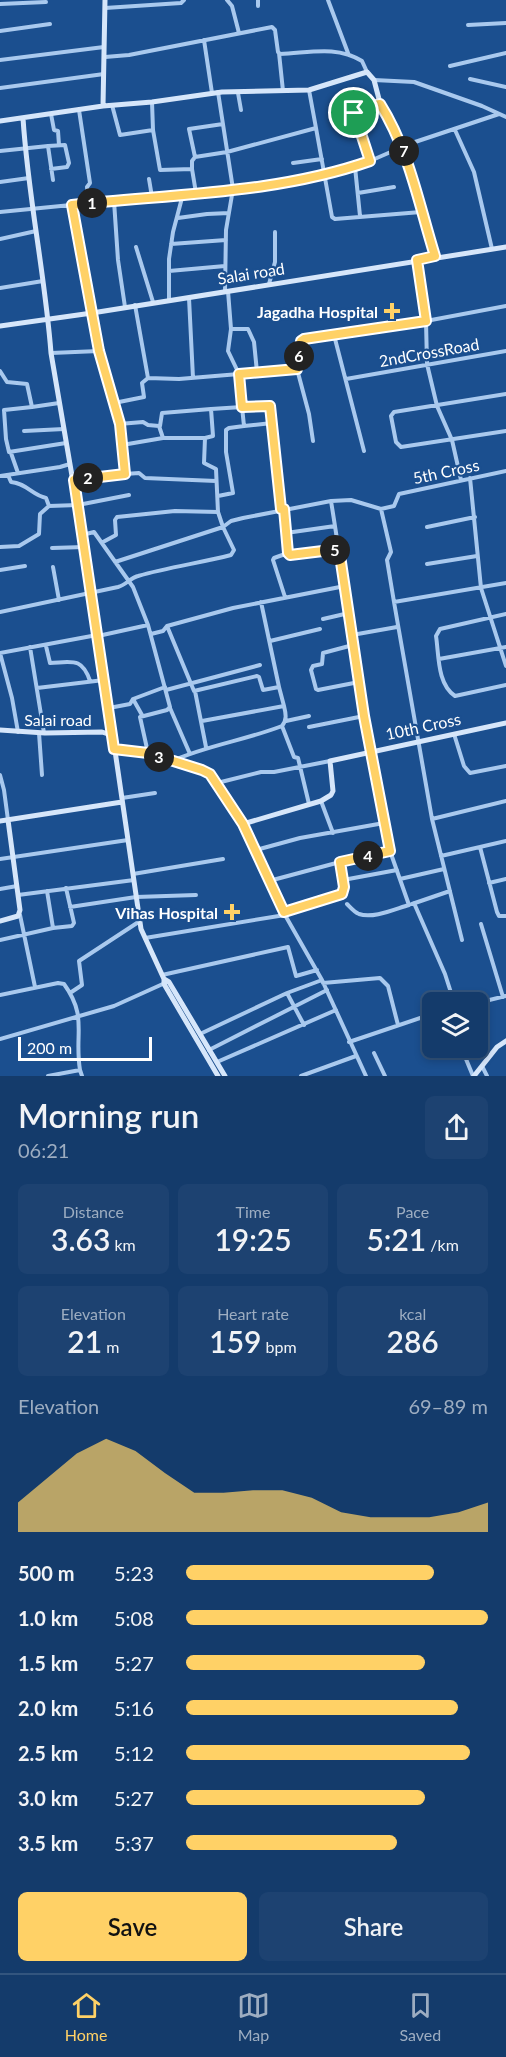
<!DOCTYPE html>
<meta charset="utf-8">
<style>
body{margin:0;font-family:Lato,sans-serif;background:#1d4271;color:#f1f3f6;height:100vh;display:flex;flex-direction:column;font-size:22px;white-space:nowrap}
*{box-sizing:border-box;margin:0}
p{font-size:20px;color:#9dadc1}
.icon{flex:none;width:33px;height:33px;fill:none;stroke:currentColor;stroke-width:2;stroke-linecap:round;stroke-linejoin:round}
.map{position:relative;height:1076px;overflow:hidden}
.details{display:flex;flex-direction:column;background:#143b6b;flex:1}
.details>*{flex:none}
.controls{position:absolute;left:422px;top:992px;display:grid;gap:12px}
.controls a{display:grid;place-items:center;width:66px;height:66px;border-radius:9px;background:#143b6b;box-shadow:0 3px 9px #0003,0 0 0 2px #33557e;font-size:30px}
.scale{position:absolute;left:18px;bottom:15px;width:134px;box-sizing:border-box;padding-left:6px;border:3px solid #fff;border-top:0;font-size:16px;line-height:21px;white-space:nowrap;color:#fff;-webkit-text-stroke:4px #1b4f8f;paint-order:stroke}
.pin{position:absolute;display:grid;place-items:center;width:51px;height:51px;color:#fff;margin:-26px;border:3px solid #fff;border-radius:50%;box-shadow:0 2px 6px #0007}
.km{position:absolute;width:30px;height:30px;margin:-15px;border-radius:50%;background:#222;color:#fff;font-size:16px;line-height:30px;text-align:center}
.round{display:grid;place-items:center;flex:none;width:63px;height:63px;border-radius:9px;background:#1d4271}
.summary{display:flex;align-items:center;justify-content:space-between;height:102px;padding:0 18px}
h1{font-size:33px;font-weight:600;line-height:45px}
.metrics{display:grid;grid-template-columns:repeat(3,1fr);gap:9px;height:102px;padding:6px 18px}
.metrics div{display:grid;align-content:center;border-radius:9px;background:#1d4271;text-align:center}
.metrics b{font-size:30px;font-weight:600}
.metrics small{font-size:16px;font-weight:400}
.metrics p{font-size:16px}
.chart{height:168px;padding:12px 18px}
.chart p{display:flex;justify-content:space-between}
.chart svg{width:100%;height:108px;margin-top:6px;fill:#ffd166;opacity:.7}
.button{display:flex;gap:12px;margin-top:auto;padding:12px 18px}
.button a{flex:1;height:69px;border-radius:9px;background:#ffd166;color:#111;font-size:24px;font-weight:600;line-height:69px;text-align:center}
.button a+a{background:#1d4271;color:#f1f3f6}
ul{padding:0 18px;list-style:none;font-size:20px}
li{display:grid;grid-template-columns:96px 72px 1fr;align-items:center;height:45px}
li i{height:15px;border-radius:8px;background:#ffd166}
.tabs{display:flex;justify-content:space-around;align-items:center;height:84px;border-top:2px solid #33557e;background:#143b6b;font-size:16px;color:#9dadc1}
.tabs a{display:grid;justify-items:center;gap:3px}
.tabs .selected{color:#ffd166}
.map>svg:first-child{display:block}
</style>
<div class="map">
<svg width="506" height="1076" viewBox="0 0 506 1076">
<rect width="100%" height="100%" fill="#1b4f8f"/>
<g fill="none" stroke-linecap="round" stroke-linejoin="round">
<!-- street -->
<path stroke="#a9c9ee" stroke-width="4" d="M227 0 232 6 239 33
M328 0 348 53
M0 4 46 2
M258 6V0
M105 8 181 3 184 0
M468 25 506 23
M0 31 50 24
M204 40 212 93
M279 53 283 91
M105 57 129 55 272 27 275 30 278 52 280 54C309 53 336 45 362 61L367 72
M0 60 104 47
M450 66 506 53
M470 79 506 87
M374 80 414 82 482 106 506 117
M0 88 104 74
M218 92 233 189 226 230 225 291
M238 93 241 110
M152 102 153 130 160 170 192 169 196 193
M112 105 120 135 153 130
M79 110 90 183 87 187 89 203
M51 114 54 130 58 131 59 145
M316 128 332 217 335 219 421 212
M455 130 474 172 492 249
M48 146 65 145 69 163 67 167 51 169
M0 151 48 146 53 180
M195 157 189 129 223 124
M370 161 354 111 356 109 380 103
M293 163 322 159
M355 167 360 216
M192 169V161L195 157 227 152 316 128 309 90
M149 179 152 197
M0 182 29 178
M358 193 394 187
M114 201 118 260 125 307
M72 205 99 351
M0 212 233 189 320 177 370 161 409 144 499 114
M178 218 207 214 229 213
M0 239 36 231
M171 244 226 240
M136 247 153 302
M417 260 426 321 427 364 437 406 452 440 461 480
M169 271 225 266
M269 284 275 262V232
M0 288 43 281
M228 291 231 329H248L254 342 257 372
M189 298 193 378
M169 300V259L173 232 183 194
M135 305 148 378
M334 335 364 451
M51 353 99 351 119 424 143 422 148 425 159 426 163 438H205
M297 369 309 414 313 441
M0 371 7 382 27 384 32 407 59 403
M346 379 506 351
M506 394 394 412 391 416 396 442 401 447 506 431
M114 403 144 397 142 383 148 378 179 379 239 374 228 351 231 329
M32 407 4 410 6 439 9 452 66 443
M272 423 244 426 242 407 271 406C274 441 278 475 281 509
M120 424 122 445
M160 426 162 413 211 409
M24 431 64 429
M11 453 18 473
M125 474 139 473 145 478 216 481
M8 475 11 482C26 483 32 495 46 498L49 506
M0 476 60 467 70 464
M470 478 481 588 506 666
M74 480 125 474 122 445 163 438
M218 496 233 493 226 452V430L229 428 244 426
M283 509 290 555 339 549
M381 509 391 552 387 560 394 602
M427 527 475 517
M286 533 335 526
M82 535 94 532 133 587 148 625 170 707 167 710 140 717 148 753
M103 542 116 535 115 520 117 517 175 511 218 512
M0 547 19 546 39 534 40 514 49 506 78 505 129 495
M52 548 84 547
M115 562 223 527 218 512 216 469 204 463 205 438 213 436 211 409 242 407 239 374 297 369 301 341 304 339 426 321 506 306
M427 564 477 556
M53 567 59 600
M0 570 25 566
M285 597 273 560 274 558 288 553
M0 612 118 587C126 585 130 578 138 576 169 567 200 563 231 555L234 550 223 527 231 521 243 518 331 501 351 500 381 509 394 506 399 494 506 471
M506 614 440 629 436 636C439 655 437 684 455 696L506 685
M323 619 349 613
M398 625 432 819 462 940
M167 626 194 691 257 676 259 677 263 690 279 687 261 602
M151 634 163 631 167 626 233 608 345 586
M352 635 397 627 398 625 394 602 506 583
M98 636 148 625
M270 641 320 629
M353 645 323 653 322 664 313 666 311 670 316 689 318 690 359 682
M46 646 50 663C72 662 82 657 90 681
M30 647 44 733
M0 653 97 635
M0 653 12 698 18 732
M439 659 506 647
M279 687 284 706
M37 688 104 680
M166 690 260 665
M195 691 206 747
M133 699 142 715
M109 708 130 704 133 699 165 687
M170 708 190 754
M286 721 309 716
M282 726 294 757 298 758 309 804
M309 727 364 716
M39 733 42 775
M454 734 464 766 470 773 506 766
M172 761C208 745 246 740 282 726 287 720 286 714 284 706L202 721
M0 775 4 790 8 820
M217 783 261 772H274L330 761
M122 798 155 793
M321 801 333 833
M432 819 506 801
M243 824 285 915 322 980 366 1076
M480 847 497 912 499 916H506
M256 850 300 838 384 823
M441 856 506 841
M0 859 128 840
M133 874 223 859
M400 879 444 869
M343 880 397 870
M269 881 340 862 390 851C364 735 350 618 331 501
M489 883 506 879
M0 889 17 886
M47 891 53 928 72 926 74 923 66 888
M18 895 134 880
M414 903 445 974 454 1002
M347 904C350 907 354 912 359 914 373 919 395 909 409 905L390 851
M412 904 450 891
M70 907 136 897 196 895
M284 912 342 894 344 887 340 862
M20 915 35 987
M481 924 503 997
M145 938 285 915
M0 940 53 928
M162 975 288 947 296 976 317 970
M323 983 380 978 388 986 398 1025
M70 993 82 985 79 961 140 921
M287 993 304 1025
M0 995 58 983 64 984C88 1017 74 1034 80 1070L48 1076
M477 1003 506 996
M200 1034 287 993 322 980
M0 1039 114 1006 165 983
M349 1042 432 1014
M461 1047 473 1076
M209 1050 327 990
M374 1053 385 1076
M217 1062 336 1010
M482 1066 487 1076
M80 1070 82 1076
M301 1076 356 1056"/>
<!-- secondary -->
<path stroke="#d6e6fa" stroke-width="5" d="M103 106 105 0
M23 118C28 197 45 274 51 353L92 593 141 929 164 979V984L218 1076
M0 121 103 106 152 102 222 92 309 90 367 72 374 80 380 103 392 123 403 147 435 257
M0 326 92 313 506 247
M0 730 45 733 102 732 108 734 113 739
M114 749 148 753 206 771 217 783 243 824 321 801 331 795 333 791 330 761 506 723
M0 821 122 802
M0 921 18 916 20 910 8 820
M164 979 169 982 225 1076
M474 1076 497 1047 506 1041"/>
</g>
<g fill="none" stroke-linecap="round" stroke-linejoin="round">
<!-- route casing -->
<g stroke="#fff" stroke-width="12">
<path id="route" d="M380 104C409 150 419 205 435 256L417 260 426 321 304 339 301 341 297 369 239 374 242 407 270 406 281 509H284L288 553 290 555 339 549 364 716 390 851 340 862 344 887 342 894 284 912 243 824 210 774 202 770 148 753 114 749 74 480 125 474 120 424 99 351 72 205C171 194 276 194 370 161L354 112 356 109Z"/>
</g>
<!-- route -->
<use href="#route" stroke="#ffd166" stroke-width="8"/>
</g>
<!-- markers -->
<g fill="#ffd166" stroke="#1b4f8f" stroke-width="2">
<path d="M389 302h6v6h6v6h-6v6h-6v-6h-6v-6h6z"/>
<path d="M229 903h6v6h6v6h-6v6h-6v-6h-6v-6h6z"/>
</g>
<g text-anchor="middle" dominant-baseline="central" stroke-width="4.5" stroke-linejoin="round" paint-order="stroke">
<!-- street labels -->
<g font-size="16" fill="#fff" stroke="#1b4f8f">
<text transform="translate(251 273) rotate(-9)">Salai road</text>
<text transform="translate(429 352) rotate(-10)">2ndCrossRoad</text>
<text transform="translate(446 471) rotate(-12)">5th Cross</text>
<text x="58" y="719">Salai road</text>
<text transform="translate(423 726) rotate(-12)">10th Cross</text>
</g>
<!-- poi labels -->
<g font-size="16" font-weight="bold" fill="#fff" stroke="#1b4f8f" text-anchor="end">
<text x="378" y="311">Jagadha Hospital</text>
<text x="218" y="912">Vihas Hospital</text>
</g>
</g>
</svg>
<div class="controls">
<a><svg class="icon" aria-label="layers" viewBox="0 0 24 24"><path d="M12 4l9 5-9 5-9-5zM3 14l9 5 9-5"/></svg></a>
</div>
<div class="scale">200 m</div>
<div class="pin" style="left:354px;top:113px;background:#1e9e55"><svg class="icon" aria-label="arrive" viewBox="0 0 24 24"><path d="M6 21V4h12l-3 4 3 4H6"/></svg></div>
<b class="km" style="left:92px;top:203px">1</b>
<b class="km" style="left:88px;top:478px">2</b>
<b class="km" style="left:159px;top:757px">3</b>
<b class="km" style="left:368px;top:856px">4</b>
<b class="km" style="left:335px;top:550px">5</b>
<b class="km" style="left:299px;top:356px">6</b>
<b class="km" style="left:404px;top:151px">7</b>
</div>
<section class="details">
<div class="summary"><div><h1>Morning run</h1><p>06:21</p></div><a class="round"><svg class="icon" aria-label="share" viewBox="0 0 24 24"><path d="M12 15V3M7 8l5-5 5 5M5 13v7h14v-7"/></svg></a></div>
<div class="metrics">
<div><p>Distance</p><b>3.63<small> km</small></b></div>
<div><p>Time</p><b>19:25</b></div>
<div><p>Pace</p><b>5:21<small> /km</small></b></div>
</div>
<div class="metrics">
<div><p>Elevation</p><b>21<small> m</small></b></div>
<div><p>Heart rate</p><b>159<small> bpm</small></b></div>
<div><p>kcal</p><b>286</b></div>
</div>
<div class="chart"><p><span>Elevation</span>69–89 m</p>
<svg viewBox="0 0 160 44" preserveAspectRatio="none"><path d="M0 44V32L10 22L20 12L30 6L40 11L50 20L60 28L70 28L80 27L90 27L100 30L110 36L120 38L130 38L140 38L150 36L160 32V44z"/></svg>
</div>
<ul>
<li><b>500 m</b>5:23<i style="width:82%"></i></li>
<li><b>1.0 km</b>5:08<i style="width:100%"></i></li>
<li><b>1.5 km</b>5:27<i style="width:79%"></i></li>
<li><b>2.0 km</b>5:16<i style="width:90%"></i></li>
<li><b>2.5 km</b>5:12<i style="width:94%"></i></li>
<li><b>3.0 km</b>5:27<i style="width:79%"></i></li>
<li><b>3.5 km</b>5:37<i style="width:70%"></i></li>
</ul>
<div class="button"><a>Save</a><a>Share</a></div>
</section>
<nav class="tabs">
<a class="selected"><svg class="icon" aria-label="home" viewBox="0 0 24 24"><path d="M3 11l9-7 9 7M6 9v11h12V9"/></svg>Home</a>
<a><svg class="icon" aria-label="map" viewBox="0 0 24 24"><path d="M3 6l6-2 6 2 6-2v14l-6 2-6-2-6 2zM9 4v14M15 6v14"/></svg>Map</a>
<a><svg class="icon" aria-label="saved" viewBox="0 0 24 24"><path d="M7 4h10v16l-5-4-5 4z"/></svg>Saved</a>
</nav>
